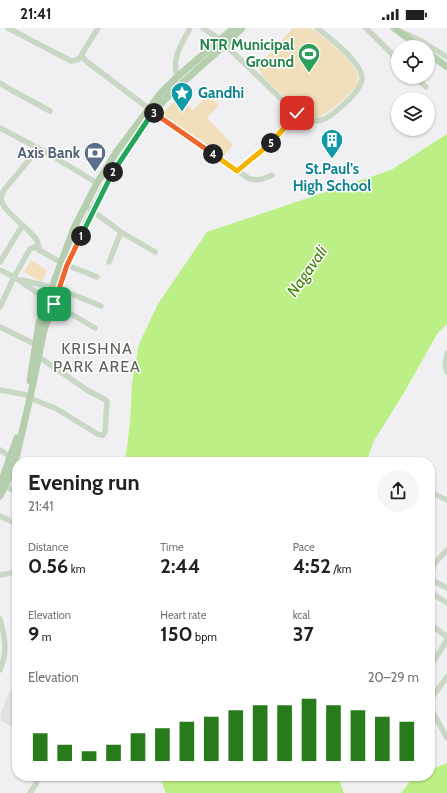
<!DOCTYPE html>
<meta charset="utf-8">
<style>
body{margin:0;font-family:Cabin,sans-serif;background:#f6f6f6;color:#202124;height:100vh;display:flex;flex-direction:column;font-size:15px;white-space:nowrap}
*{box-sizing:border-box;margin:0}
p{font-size:13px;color:#757577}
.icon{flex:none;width:22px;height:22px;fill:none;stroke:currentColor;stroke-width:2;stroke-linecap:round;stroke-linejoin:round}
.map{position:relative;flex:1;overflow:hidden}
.details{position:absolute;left:12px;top:429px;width:423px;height:324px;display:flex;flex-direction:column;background:#fff;border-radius:16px;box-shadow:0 1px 3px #0004}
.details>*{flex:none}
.controls{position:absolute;left:391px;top:12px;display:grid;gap:8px}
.controls a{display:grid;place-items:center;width:44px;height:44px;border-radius:50%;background:#fff;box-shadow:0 1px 3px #0004;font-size:20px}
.pin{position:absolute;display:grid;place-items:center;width:34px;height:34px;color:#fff;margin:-17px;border-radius:8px;box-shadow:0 2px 6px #0006}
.km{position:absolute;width:20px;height:20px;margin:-10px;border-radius:50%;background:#222;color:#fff;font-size:11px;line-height:20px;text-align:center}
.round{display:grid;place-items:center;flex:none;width:42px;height:42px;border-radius:21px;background:#f6f6f6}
.head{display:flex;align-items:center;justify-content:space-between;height:68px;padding:0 16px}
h1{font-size:22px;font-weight:700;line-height:30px}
.figures{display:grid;grid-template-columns:repeat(3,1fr);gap:6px;height:68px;padding:4px 16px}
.figures div{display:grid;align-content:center}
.figures b{font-size:20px;font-weight:700}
.figures small{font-size:11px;font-weight:400}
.figures p{font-size:11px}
.chart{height:112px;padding:8px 16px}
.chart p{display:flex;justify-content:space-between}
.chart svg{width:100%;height:72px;margin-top:4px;stroke:#287b1b;stroke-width:6}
.status{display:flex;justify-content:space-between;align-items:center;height:28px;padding:0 20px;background:#fff;direction:ltr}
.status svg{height:11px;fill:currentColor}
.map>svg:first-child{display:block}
</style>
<div class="status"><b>21:41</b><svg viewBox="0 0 49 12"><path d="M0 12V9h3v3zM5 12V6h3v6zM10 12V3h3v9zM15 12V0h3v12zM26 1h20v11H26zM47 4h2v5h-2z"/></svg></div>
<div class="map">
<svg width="447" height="765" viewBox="0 0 447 765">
<rect width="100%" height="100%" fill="#f0eff2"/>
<!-- education -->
<path fill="#e1e1e3" d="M12 661H17V677L13 686 17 687V699L9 697 1 693 0 688 9 664Z"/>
<!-- green -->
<path fill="#f1dfbc" d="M293 0H311C324 11 355 31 358 49 358 52 357 55 357 58L340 75 320 89 314 91 305 88 264 50 259 42 260 36Z
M208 67 219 77 207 90 233 117 223 129 162 86 178 69 193 82Z
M31 232 47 242 42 254 24 244Z"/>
<!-- water -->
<path fill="#bcf087" d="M447 106V296L437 306 405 363 374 413 366 434H125L130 394 132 355 139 316 158 276 207 204 391 142Z
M447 735V765H401L414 748H430V742Z
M159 748H338L344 765H166Z"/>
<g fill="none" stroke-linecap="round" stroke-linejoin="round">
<!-- minor -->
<path stroke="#c9d7c5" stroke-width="5.5" d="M8 0 71 33 77 32 82 28
M98 0 82 26V28L86 33 148 80 248 150C257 154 263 151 272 147
M203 0 221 12
M366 0 398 32
M404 5 421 13 447 29
M225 17C241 32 258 48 274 64 282 71 294 86 304 90 307 91 315 93 319 93 331 90 363 63 362 49 360 33 330 10 317 0
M177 49C172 28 181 18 190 0
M415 49 426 59
M0 55 13 63 50 83
M0 100 49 126 97 155
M39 120 4 162C3 165 1 167 1 171 2 183 29 200 36 211 38 214 39 219 40 223
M237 143 269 117 297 85
M86 178 121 204 155 224
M0 234 22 198
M109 234 121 204
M67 237 97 249
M0 242 14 249 48 272 95 300
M22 252 59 261 101 278
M0 279 14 249 30 221 34 219 62 235
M0 299 35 316
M447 325 445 338 447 344
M0 362 27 367
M30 370 57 381 99 407H103L105 404 107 374 106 372 87 362 39 329
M0 422 11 429
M5 458 17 464
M430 464 447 472
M0 488 17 496
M0 547 17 544
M430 551 447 560
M430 552 434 536 447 522
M430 564 447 575
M0 591C5 610 8 623 0 642
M430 596 447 609
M430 639 447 612
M430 672 447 649
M430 679 447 710
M30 765 36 756 39 748"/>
<!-- major -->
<path stroke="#b5cfae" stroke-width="7" d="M394 0 420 19
M428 25 447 39
M30 353 39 295 74 200 97 155 117 123 160 66 177 49 234 0
M0 457 17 410
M0 468 11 446 16 430 30 370 44 302 67 237 92 183 116 138 153 84 173 63 225 17 242 0"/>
</g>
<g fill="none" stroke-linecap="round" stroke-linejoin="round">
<!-- split-1 casing -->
<g stroke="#fff" stroke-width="8">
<path id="split-1" d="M54 276 67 237 81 208"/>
</g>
<!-- split-2 casing -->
<g stroke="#fff" stroke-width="8">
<path id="split-2" d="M81 208 113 144"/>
</g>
<!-- split-3 casing -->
<g stroke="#fff" stroke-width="8">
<path id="split-3" d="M113 144 153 84 154 85"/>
</g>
<!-- split-4 casing -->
<g stroke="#fff" stroke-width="8">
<path id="split-4" d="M154 85 213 126"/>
</g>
<!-- split-5 casing -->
<g stroke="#fff" stroke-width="8">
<path id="split-5" d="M213 126 237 143 271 115"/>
</g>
<!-- split-6 casing -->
<g stroke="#fff" stroke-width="8">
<path id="split-6" d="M271 115 297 85"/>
</g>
<!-- split-1 -->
<use href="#split-1" stroke="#f0652b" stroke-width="5"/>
<!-- split-2 -->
<use href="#split-2" stroke="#22a559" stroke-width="5"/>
<!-- split-3 -->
<use href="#split-3" stroke="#22a559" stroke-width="5"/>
<!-- split-4 -->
<use href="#split-4" stroke="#f0652b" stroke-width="5"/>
<!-- split-5 -->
<use href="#split-5" stroke="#f5b400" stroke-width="5"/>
<!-- split-6 -->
<use href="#split-6" stroke="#f5b400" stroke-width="5"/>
</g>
<!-- icons -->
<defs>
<g id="stadium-pin" transform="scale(1.15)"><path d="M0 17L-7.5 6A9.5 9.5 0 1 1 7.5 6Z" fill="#2e9e5b" stroke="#fff"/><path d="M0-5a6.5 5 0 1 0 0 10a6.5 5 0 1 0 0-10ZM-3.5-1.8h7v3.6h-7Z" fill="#fff"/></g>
<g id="sight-pin" transform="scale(1.15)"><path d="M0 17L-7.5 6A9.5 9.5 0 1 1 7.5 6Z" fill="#0f9aa8" stroke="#fff"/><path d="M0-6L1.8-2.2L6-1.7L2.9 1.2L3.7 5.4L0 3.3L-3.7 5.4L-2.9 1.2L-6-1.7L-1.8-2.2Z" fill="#fff"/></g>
<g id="building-pin" transform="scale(1.15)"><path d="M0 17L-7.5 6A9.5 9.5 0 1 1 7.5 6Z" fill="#0f9aa8" stroke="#fff"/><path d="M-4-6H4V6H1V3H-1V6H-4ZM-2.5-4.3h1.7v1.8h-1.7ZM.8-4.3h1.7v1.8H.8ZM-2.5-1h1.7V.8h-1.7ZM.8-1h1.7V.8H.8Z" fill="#fff"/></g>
<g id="bank-pin" transform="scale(1.15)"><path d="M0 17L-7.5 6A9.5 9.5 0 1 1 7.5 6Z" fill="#5c6f8a" stroke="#fff"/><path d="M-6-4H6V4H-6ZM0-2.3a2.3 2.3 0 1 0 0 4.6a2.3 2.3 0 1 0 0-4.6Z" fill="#fff"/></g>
</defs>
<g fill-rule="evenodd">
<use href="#stadium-pin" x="309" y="26"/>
<use href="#sight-pin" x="182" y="65"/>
<use href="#building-pin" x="332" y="112"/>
<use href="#bank-pin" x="95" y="125"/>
</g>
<g text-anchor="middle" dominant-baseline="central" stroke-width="3" stroke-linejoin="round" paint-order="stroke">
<!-- leisure labels -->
<g font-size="15" font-weight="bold" fill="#27864d" stroke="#fff" text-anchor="end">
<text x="294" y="17">NTR Municipal<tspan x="294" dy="17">Ground</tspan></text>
</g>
<!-- culture labels -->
<g font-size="15" font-weight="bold" fill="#0d838f" stroke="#fff" text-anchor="start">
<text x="198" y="65">Gandhi</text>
<text x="332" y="141" text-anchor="middle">St.Paul's<tspan x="332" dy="17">High School</tspan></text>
</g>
<!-- service labels -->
<g font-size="15" font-weight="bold" fill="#4e5e75" stroke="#fff" text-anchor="end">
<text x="80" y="125">Axis Bank</text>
</g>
<!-- water labels -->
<g font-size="16" font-style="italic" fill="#468109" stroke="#fff">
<text transform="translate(307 243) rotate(-55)">Nagavali</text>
</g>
<!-- neighbourhood labels -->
<g font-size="16" letter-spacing="1" fill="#5d645b" stroke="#fff">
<text x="97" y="320">KRISHNA<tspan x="97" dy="18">PARK AREA</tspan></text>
</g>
</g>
</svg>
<div class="controls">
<a><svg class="icon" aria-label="locate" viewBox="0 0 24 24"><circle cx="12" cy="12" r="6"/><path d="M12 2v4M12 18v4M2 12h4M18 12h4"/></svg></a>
<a><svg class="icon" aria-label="layers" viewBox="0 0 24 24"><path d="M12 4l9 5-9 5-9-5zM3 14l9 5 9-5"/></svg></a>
</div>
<div class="pin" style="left:54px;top:276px;background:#1e9e55"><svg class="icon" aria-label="arrive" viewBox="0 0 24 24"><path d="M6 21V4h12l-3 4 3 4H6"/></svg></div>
<div class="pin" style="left:297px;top:85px;background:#d93025"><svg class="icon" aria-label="check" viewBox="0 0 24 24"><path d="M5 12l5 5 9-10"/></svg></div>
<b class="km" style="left:81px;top:208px">1</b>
<b class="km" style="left:113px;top:144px">2</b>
<b class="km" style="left:154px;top:85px">3</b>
<b class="km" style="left:213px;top:126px">4</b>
<b class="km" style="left:271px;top:115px">5</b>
<section class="details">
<div class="head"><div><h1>Evening run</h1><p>21:41</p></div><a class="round"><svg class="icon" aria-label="share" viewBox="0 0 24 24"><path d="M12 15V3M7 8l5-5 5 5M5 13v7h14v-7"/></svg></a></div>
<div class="figures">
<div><p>Distance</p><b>0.56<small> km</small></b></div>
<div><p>Time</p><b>2:44</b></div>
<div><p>Pace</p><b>4:52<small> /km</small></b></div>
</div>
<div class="figures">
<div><p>Elevation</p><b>9<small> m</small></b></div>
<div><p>Heart rate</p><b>150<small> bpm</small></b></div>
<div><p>kcal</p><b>37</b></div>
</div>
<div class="chart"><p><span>Elevation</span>20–29 m</p>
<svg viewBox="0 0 160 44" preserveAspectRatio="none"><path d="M5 44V27M15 44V34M25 44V38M35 44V34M45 44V27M55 44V24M65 44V20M75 44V17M85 44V13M95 44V10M105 44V10M115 44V6M125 44V10M135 44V13M145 44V17M155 44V20"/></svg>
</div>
</section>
</div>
